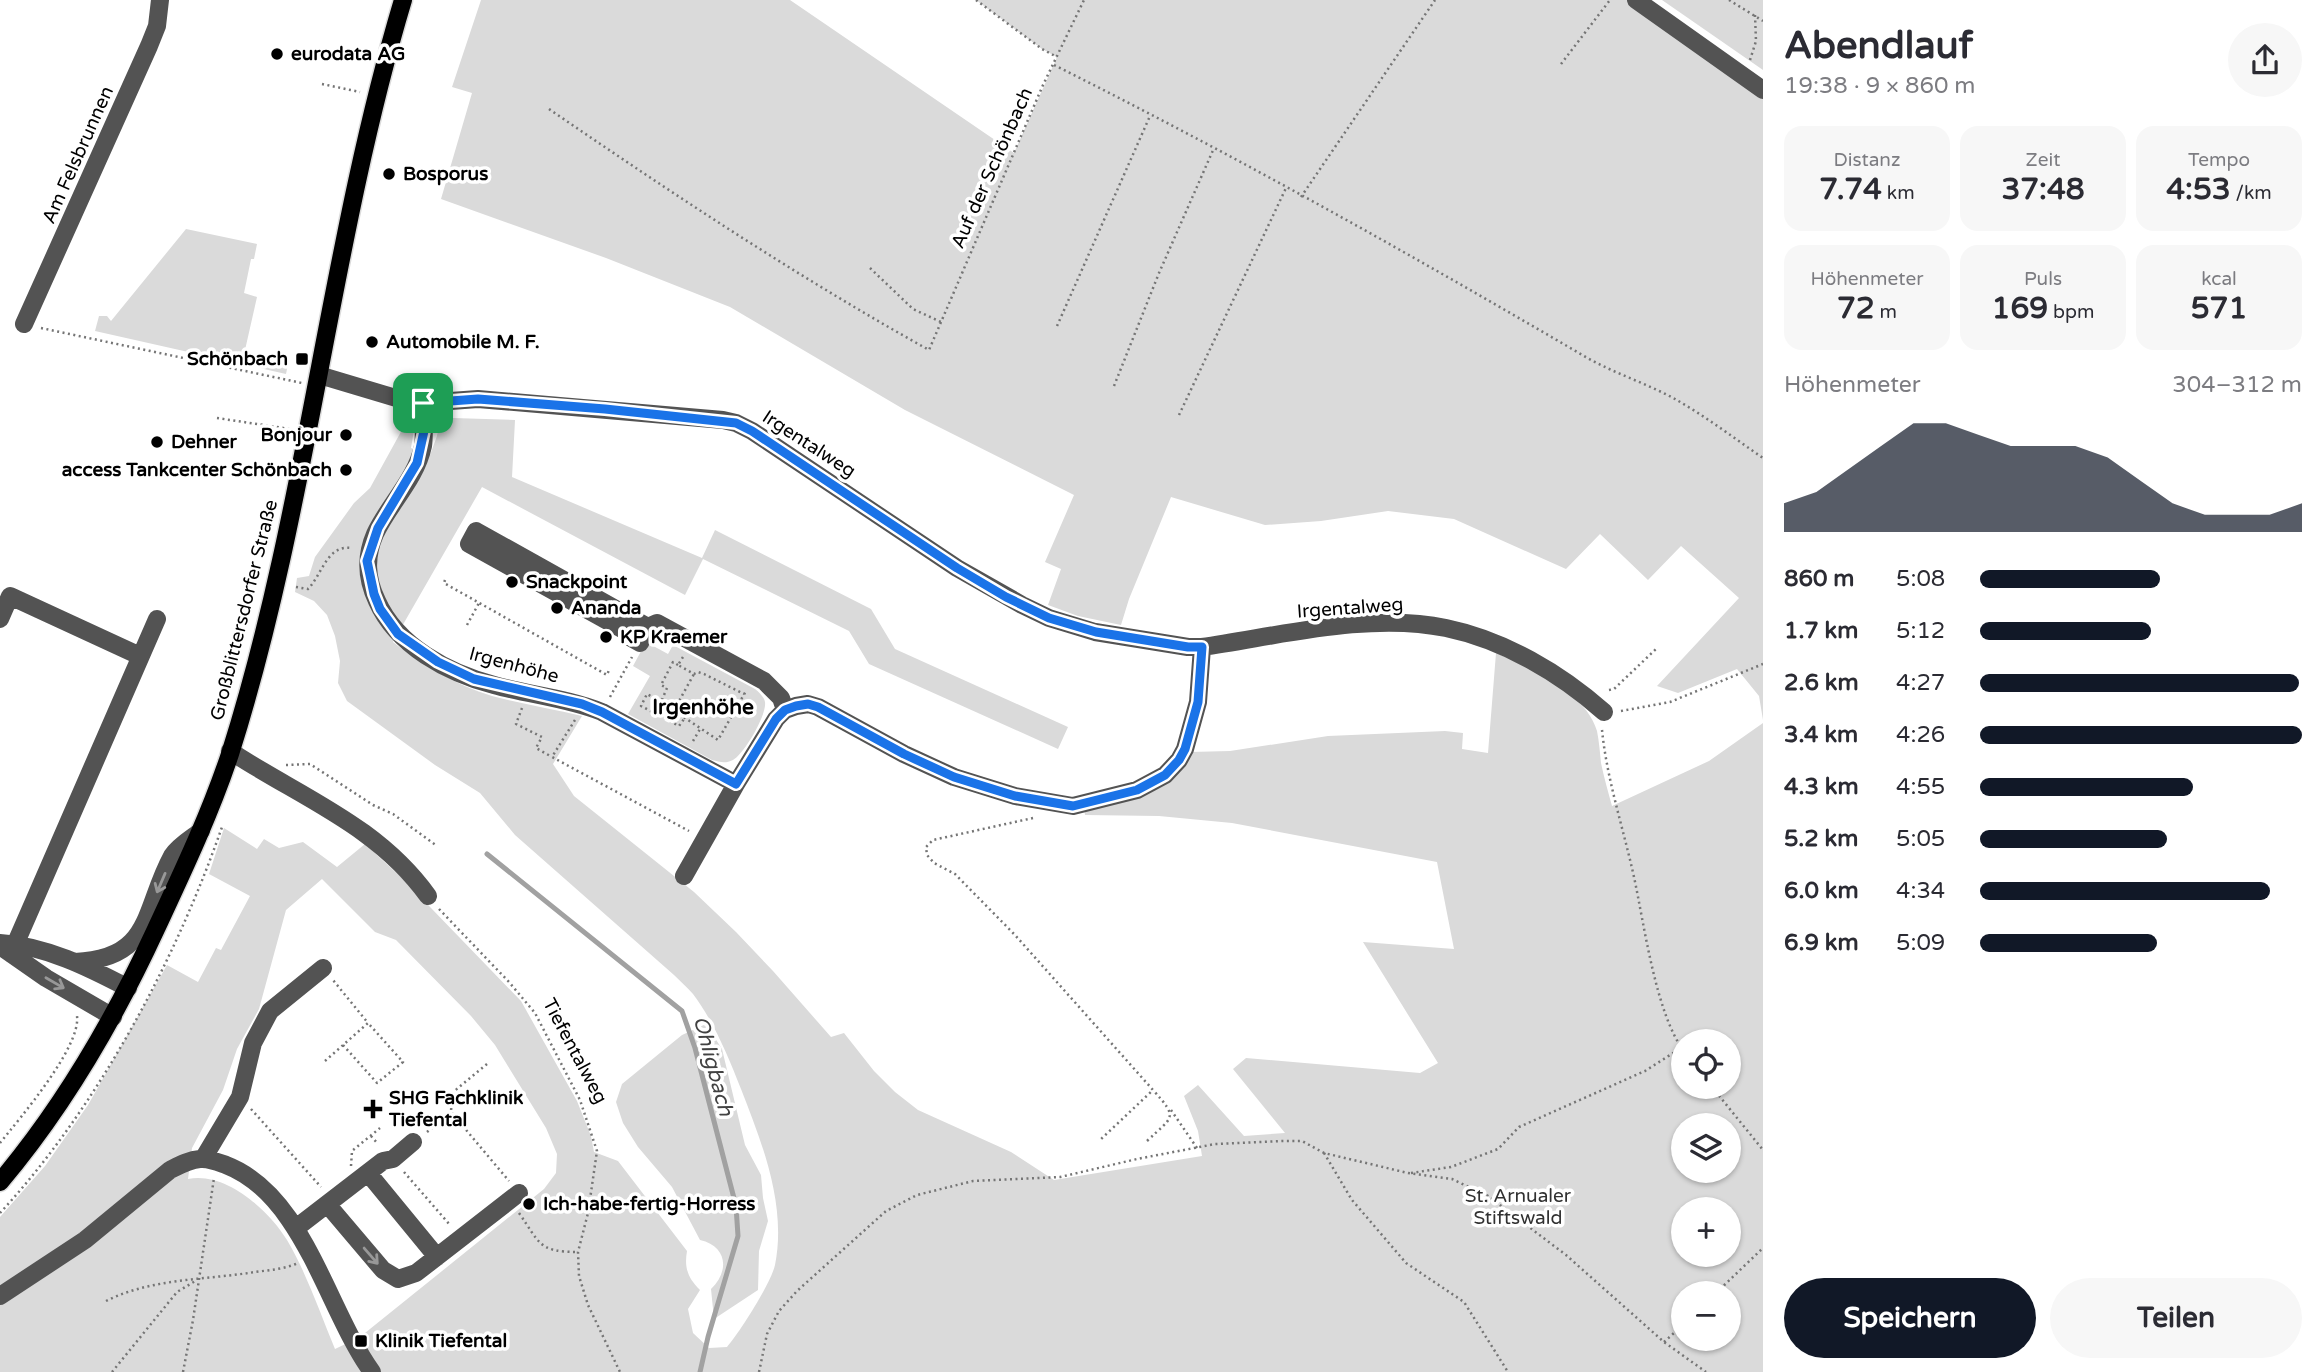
<!DOCTYPE html>
<html lang="de">
<meta charset="utf-8">
<style>
body{margin:0;font-family:"Varela Round",sans-serif;background:#f7f7f7;color:#2b2b33;height:100vh;display:flex;flex-direction:column;font-size:26px;white-space:nowrap}
*{box-sizing:border-box;margin:0}
p{font-size:23px;color:#7c7c81}
.icon{flex:none;width:38px;height:38px;fill:none;stroke:currentColor;stroke-width:2;stroke-linecap:round;stroke-linejoin:round}
.map{position:relative;flex:1;overflow:hidden}
.side{display:flex;flex-direction:column;background:#fff;width:560px}
.side>*{flex:none}
.controls{position:absolute;left:1671px;top:1029px;display:grid;gap:14px}
.controls a{display:grid;place-items:center;width:70px;height:70px;border-radius:50%;background:#fff;box-shadow:0 2px 5px #0004;font-size:35px}
.pin{position:absolute;display:grid;place-items:center;width:60px;height:60px;color:#fff;margin:-30px;border-radius:14px;box-shadow:0 4px 10px #0006}
.round{display:grid;place-items:center;flex:none;width:74px;height:74px;border-radius:37px;background:#f7f7f7}
.overview{display:flex;align-items:center;justify-content:space-between;height:119px;padding:0 21px}
h1{font-size:38px;font-weight:800;line-height:52px}
.stats{display:grid;grid-template-columns:repeat(3,1fr);gap:10px;height:119px;padding:7px 21px}
.stats div{display:grid;align-content:center;border-radius:18px;background:#f7f7f7;text-align:center}
.stats b{font-size:30px;font-weight:800}
.stats small{font-size:19px;font-weight:400}
.stats p{font-size:19px}
.chart{height:196px;padding:14px 21px}
.chart p{display:flex;justify-content:space-between}
.chart svg{width:100%;height:126px;margin-top:7px;fill:#111827;opacity:.7}
.primary-button{display:flex;gap:14px;margin-top:auto;padding:14px 21px}
.primary-button a{flex:1;height:80px;border-radius:42px;background:#111827;color:#fff;font-size:28px;font-weight:800;line-height:80px;text-align:center}
.primary-button a+a{background:#f7f7f7;color:#2b2b33}
ul{padding:0 21px;list-style:none;font-size:23px}
li{display:grid;grid-template-columns:112px 84px 1fr;align-items:center;height:52px}
li i{height:18px;border-radius:9px;background:#111827}
main{display:flex;flex:1;min-height:0}
.map>svg:first-child{display:block}
</style>
<main>
<div class="map">
<svg width="1763" height="1372" viewBox="0 0 1763 1372">
<rect width="100%" height="100%" fill="#fff"/>
<!-- green -->
<path fill="#dadada" fill-rule="evenodd" d="M481 0H790L1014 153 1057 57 1042 49 976 0H1636L1763 90V720L1759 696 1737 669 1678 693 1657 686 1739 598 1681 546 1648 580 1600 534 1566 569 1454 519 1388 511 1321 521 1265 525 1171 497 1129 599 1121 625 1078 616 1048 605 1061 569 1045 562 1074 495 905 410 730 307 606 258 441 199 472 93 452 87Z
M1662 0H1763V70Z
M186 229 257 244 254 259H251L244 293 257 297 245 350 288 364 286 374 95 331 99 316H107L111 321Z
M453 407V418L515 420 512 477 702 558 715 530 871 609 895 649 1068 727 1058 749 869 664 849 631 703 559 685 595 482 487 393 642C422 665 456 685 492 696 521 704 552 709 582 716L553 764 574 796 694 892 736 932 773 971 831 1037 844 1033 874 1071 895 1092 918 1110 1011 1152 1054 1180 1202 1156 1198 1131 1184 1096 1198 1085 1244 1136 1285 1133 1233 1069 1246 1058 1420 1073 1438 1063 1363 942 1454 949 1437 862 1232 823 1159 816 1085 815 1084 808 1145 792 1190 752 1230 751 1328 736 1445 731 1463 733 1462 749 1488 753 1496 653C1529 668 1586 692 1597 731 1599 741 1600 753 1601 763 1604 777 1608 792 1612 806L1709 761 1763 723V1372H0V1217L45 1166 88 1105 167 965 198 982 216 948 221 950 250 896 209 874 224 828 257 849 264 839 279 848 303 842 337 867 365 844 403 879 521 1001 577 1101 591 1136 594 1152 618 1161 687 1251C684 1268 688 1278 700 1290L688 1309 693 1333 709 1348 727 1347C740 1332 771 1283 775 1265 787 1205 762 1143 741 1089 728 1056 714 1022 693 994 687 987 680 981 674 975L515 835 480 793 435 765 347 701 338 683 340 661 335 636 327 615 314 601 295 592 297 578 309 576 315 557 354 503 370 488 408 419 414 430 411 448 430 455 437 436 442 410ZM322 879 375 932 396 940 471 1016 495 1045 546 1128 557 1154 556 1173 544 1189 360 1337 335 1349C320 1313 307 1274 287 1240 269 1210 225 1171 188 1179L192 1148 223 1090 237 1049 259 1009 286 910ZM1684 1041H1729V1087H1684ZM1684 1125H1729V1171H1684ZM1684 1209H1729V1255H1684ZM1684 1293H1729V1339H1684Z
M646 642 668 654 673 645 755 689C759 692 764 697 765 702 767 715 744 754 733 760 725 764 720 762 712 760L628 714 650 676 633 666Z
M706 1024 722 1049 745 1145 761 1175 763 1198 768 1221 759 1251 758 1290 714 1319 711 1289C730 1271 727 1246 700 1240L672 1187 638 1147 623 1123 616 1102 622 1084 682 1035Z"/>
<g fill="none" stroke-linecap="round" stroke-linejoin="round">
<!-- stream -->
<path stroke="#a1a1a1" stroke-width="5" d="M487 854 682 1011 695 1048 736 1206 738 1236 708 1337 700 1372"/>
<!-- major casing -->
<g stroke="#dbdbdb" stroke-width="21">
<path id="major" d="M0 1182C65 1105 114 1020 156 929 183 871 210 814 230 754 308 508 329 247 403 0"/>
</g>
<!-- path -->
<path stroke="#757575" stroke-width="2.5" stroke-dasharray="2 3.5" stroke-linecap="butt" d="M976 0 1042 49 1057 57
M1729 0 1763 21
M1750 60 1756 41 1755 15
M1561 64 1610 0
M1054 65C1234 155 1410 254 1584 356 1613 373 1646 383 1675 399 1705 416 1734 438 1763 458
M322 84 360 92
M549 109C673 194 798 277 929 350L1043 85 1084 0
M1301 197 1435 0
M870 268 913 309 941 322
M1057 326 1150 116
M41 328 302 383
M1114 386 1159 273 1214 148
M1179 415 1286 188
M217 418 290 429
M445 580 444 583 607 675 609 670
M296 587 308 589C322 575 327 544 352 548
M467 625 479 603
M683 657 678 665 694 674 698 672 704 674 744 694
M678 665 673 662 661 685 667 688 661 702 647 694 641 706 679 726 684 719
M1609 690 1614 689 1656 649
M610 697 632 657
M661 702 718 740 746 691
M522 708 516 724 542 737 536 748 552 757
M674 710 694 674
M1621 711 1670 702 1763 664
M575 720 552 757 689 831
M1602 730C1607 780 1623 827 1634 877 1644 923 1656 1015 1684 1051
M693 741 700 729
M286 765 310 764 373 805 393 814 437 846
M1033 818 933 840 926 847 927 855 934 863 955 874 1015 935 1153 1090 1099 1141
M439 909 509 982 535 1013 580 1100 597 1151 588 1213 578 1252 579 1276 588 1305 620 1372
M343 1045 377 1083 403 1062 368 1023
M325 1061 368 1023 333 980
M487 1064 452 1093 451 1112 509 1181
M1712 1087 1763 1150
M251 1109 321 1187
M1171 1110 1197 1148
M427 1132 451 1112
M371 1136 378 1144
M1147 1141C1173 1116 1179 1119 1153 1090
M0 1143C20 1118 81 1047 77 1016
M1324 1153 1352 1200 1406 1263 1464 1302 1508 1372
M351 1166 352 1151 380 1128
M404 1172 450 1225
M1411 1173 1451 1167 1498 1149 1519 1127 1645 1071 1681 1048
M0 1213C97 1108 175 962 222 827
M519 1213C540 1243 538 1252 578 1252
M1716 1293 1763 1248
M106 1301C152 1278 206 1280 255 1272 270 1270 285 1269 298 1263
M1664 1342 1684 1324
M112 1372 177 1292 197 1280
M183 1372 193 1320 214 1178
M759 1372 767 1334 779 1311 797 1291 886 1211 917 1195 973 1181 1060 1177 1137 1159 1215 1144 1282 1141H1302L1324 1153 1408 1173 1452 1179 1488 1196 1566 1255 1664 1342 1706 1372"/>
<!-- minor -->
<path stroke="#535353" stroke-width="18" d="M1636 0 1763 90
M24 324 149 46 157 26 160 0
M319 375 406 401 423 403 478 399 723 420 736 423 752 431 957 568 1022 605 1049 618 1095 632 1188 647H1202C1279 636 1369 612 1446 628 1504 640 1560 673 1604 712
M423 403C423 417 425 432 423 446 416 479 389 504 375 534 365 557 366 578 377 601 397 646 448 673 494 685 530 695 567 698 602 712L736 784
M476 531 648 627 640 643 631 638 629 633 469 544Z
M0 619 10 596 140 656
M648 627 657 623 764 681 781 698 785 710
M230 751C300 797 377 825 428 896
M684 876 736 784 776 719 785 710 796 706 808 704 818 707 904 754 954 777 1015 796 1073 806 1137 790 1165 775 1179 760 1185 749 1198 702 1202 647
M0 943C46 946 88 967 128 988
M3 948 46 978 113 1017
M11 954 157 619
M75 962C153 959 143 909 172 856 178 846 192 838 201 831
M203 1159 240 1097 253 1043 270 1011 323 968
M368 1173 437 1257
M327 1204 383 1270 398 1279 416 1273 519 1193
M296 1228 383 1161 393 1159 413 1142
M0 1296 85 1240 170 1170C180 1165 189 1160 200 1159 209 1158 218 1162 226 1165 304 1195 327 1310 372 1372"/>
<!-- major -->
<use href="#major" stroke="#000" stroke-width="18"/>
</g>
<!-- one-way arrows -->
<defs><path id="oneway-shaft" d="M-6 0H5M1.5-3L5.5 0L1.5 3" fill="none" stroke-width="1.6" stroke-linecap="round" stroke-linejoin="round" transform="scale(1.75)"/></defs>
<g stroke="#989898">
<use href="#oneway-shaft" transform="translate(161 883) rotate(113)"/>
<use href="#oneway-shaft" transform="translate(55 983) rotate(30)"/>
<use href="#oneway-shaft" transform="translate(371 1256) rotate(49)"/>
</g>
<g fill="none" stroke-linecap="round" stroke-linejoin="round">
<!-- route casing -->
<g stroke="#fff" stroke-width="14">
<path id="route" d="M478 399 605 409 736 423 752 431 957 568 1006 597 1049 618 1096 632 1188 647H1202L1198 702 1185 749 1179 760 1165 775 1137 790 1073 806 1015 796 954 777 904 754 818 707 808 704 796 706 785 710 776 719 736 784 602 712 582 704 474 679 438 662 398 634 380 609 374 594 367 561 378 528 417 463 424 431 423 403Z"/>
</g>
<!-- route -->
<use href="#route" stroke="#1a73e8" stroke-width="9"/>
</g>
<!-- markers -->
<g fill="#000" stroke="#fff" stroke-width="2.5">
<circle cx="277" cy="54" r="7"/>
<circle cx="389" cy="174" r="7"/>
<circle cx="372" cy="342" r="7"/>
<rect x="295" y="352" width="14" height="14" rx="3.5"/>
<circle cx="346" cy="435" r="7"/>
<circle cx="157" cy="442" r="7"/>
<circle cx="346" cy="470" r="7"/>
<circle cx="512" cy="582" r="7"/>
<circle cx="557" cy="608" r="7"/>
<circle cx="606" cy="637" r="7"/>
<path d="M369.5 1098.5h7v7h7v7h-7v7h-7v-7h-7v-7h7z"/>
<circle cx="529" cy="1204" r="7"/>
<rect x="354" y="1334" width="14" height="14" rx="3.5"/>
</g>
<g text-anchor="middle" dominant-baseline="central" stroke-width="7" stroke-linejoin="round" paint-order="stroke">
<!-- poi labels -->
<g font-size="19" font-weight="bold" fill="#000" stroke="#fff" text-anchor="start">
<text x="291" y="54">eurodata AG</text>
<text x="403" y="174">Bosporus</text>
<text x="386" y="342">Automobile M. F.</text>
<text x="288" y="359" text-anchor="end">Schönbach</text>
<text x="332" y="435" text-anchor="end">Bonjour</text>
<text x="171" y="442">Dehner</text>
<text x="332" y="470" text-anchor="end">access Tankcenter Schönbach</text>
<text x="526" y="582">Snackpoint</text>
<text x="571" y="608">Ananda</text>
<text x="620" y="637">KP Kraemer</text>
<text x="389" y="1098">SHG Fachklinik<tspan x="389" dy="22">Tiefental</tspan></text>
<text x="543" y="1204">Ich-habe-fertig-Horress</text>
<text x="375" y="1341">Klinik Tiefental</text>
</g>
<!-- street labels -->
<g font-size="19" fill="#000" stroke="#fff">
<text transform="translate(78 155) rotate(-66)">Am Felsbrunnen</text>
<text transform="translate(992 168) rotate(-66)">Auf der Schönbach</text>
<text transform="translate(809 444) rotate(33)">Irgentalweg</text>
<text transform="translate(1350 608) rotate(-4)">Irgentalweg</text>
<text transform="translate(244 610) rotate(-76)">Großblittersdorfer Straße</text>
<text transform="translate(514 665) rotate(15)">Irgenhöhe</text>
<text transform="translate(575 1051) rotate(62)">Tiefentalweg</text>
</g>
<!-- park labels -->
<g font-size="19" fill="#313131" stroke="#fff">
<text x="1518" y="1196">St. Arnualer<tspan x="1518" dy="22">Stiftswald</tspan></text>
</g>
<!-- neighbourhood labels -->
<g font-size="21" font-weight="bold" fill="#000" stroke="#fff">
<text x="703" y="707">Irgenhöhe</text>
</g>
<!-- water labels -->
<g font-size="21" font-style="italic" fill="#424242" stroke="#fff">
<text transform="translate(713 1066) rotate(75)">Ohligbach</text>
</g>
</g>
</svg>
<div class="controls">
<a><svg class="icon" aria-label="locate" viewBox="0 0 24 24"><circle cx="12" cy="12" r="6"/><path d="M12 2v4M12 18v4M2 12h4M18 12h4"/></svg></a>
<a><svg class="icon" aria-label="layers" viewBox="0 0 24 24"><path d="M12 4l9 5-9 5-9-5zM3 14l9 5 9-5"/></svg></a>
<a>+</a>
<a>−</a>
</div>
<div class="pin" style="left:423px;top:403px;background:#1e9e55"><svg class="icon" aria-label="arrive" viewBox="0 0 24 24"><path d="M6 21V4h12l-3 4 3 4H6"/></svg></div>
</div>
<section class="side">
<div class="overview"><div><h1>Abendlauf</h1><p>19:38 · 9 × 860 m</p></div><a class="round"><svg class="icon" aria-label="share" viewBox="0 0 24 24"><path d="M12 15V3M7 8l5-5 5 5M5 13v7h14v-7"/></svg></a></div>
<div class="stats">
<div><p>Distanz</p><b>7.74<small> km</small></b></div>
<div><p>Zeit</p><b>37:48</b></div>
<div><p>Tempo</p><b>4:53<small> /km</small></b></div>
</div>
<div class="stats">
<div><p>Höhenmeter</p><b>72<small> m</small></b></div>
<div><p>Puls</p><b>169<small> bpm</small></b></div>
<div><p>kcal</p><b>571</b></div>
</div>
<div class="chart"><p><span>Höhenmeter</span>304–312 m</p>
<svg viewBox="0 0 160 44" preserveAspectRatio="none"><path d="M0 44V34L10 30L20 22L30 14L40 6L50 6L60 10L70 14L80 14L90 14L100 18L110 26L120 34L130 38L140 38L150 38L160 34V44z"/></svg>
</div>
<ul>
<li><b>860 m</b>5:08<i style="width:56%"></i></li>
<li><b>1.7 km</b>5:12<i style="width:53%"></i></li>
<li><b>2.6 km</b>4:27<i style="width:99%"></i></li>
<li><b>3.4 km</b>4:26<i style="width:100%"></i></li>
<li><b>4.3 km</b>4:55<i style="width:66%"></i></li>
<li><b>5.2 km</b>5:05<i style="width:58%"></i></li>
<li><b>6.0 km</b>4:34<i style="width:90%"></i></li>
<li><b>6.9 km</b>5:09<i style="width:55%"></i></li>
</ul>
<div class="primary-button"><a>Speichern</a><a>Teilen</a></div>
</section>
</main>
